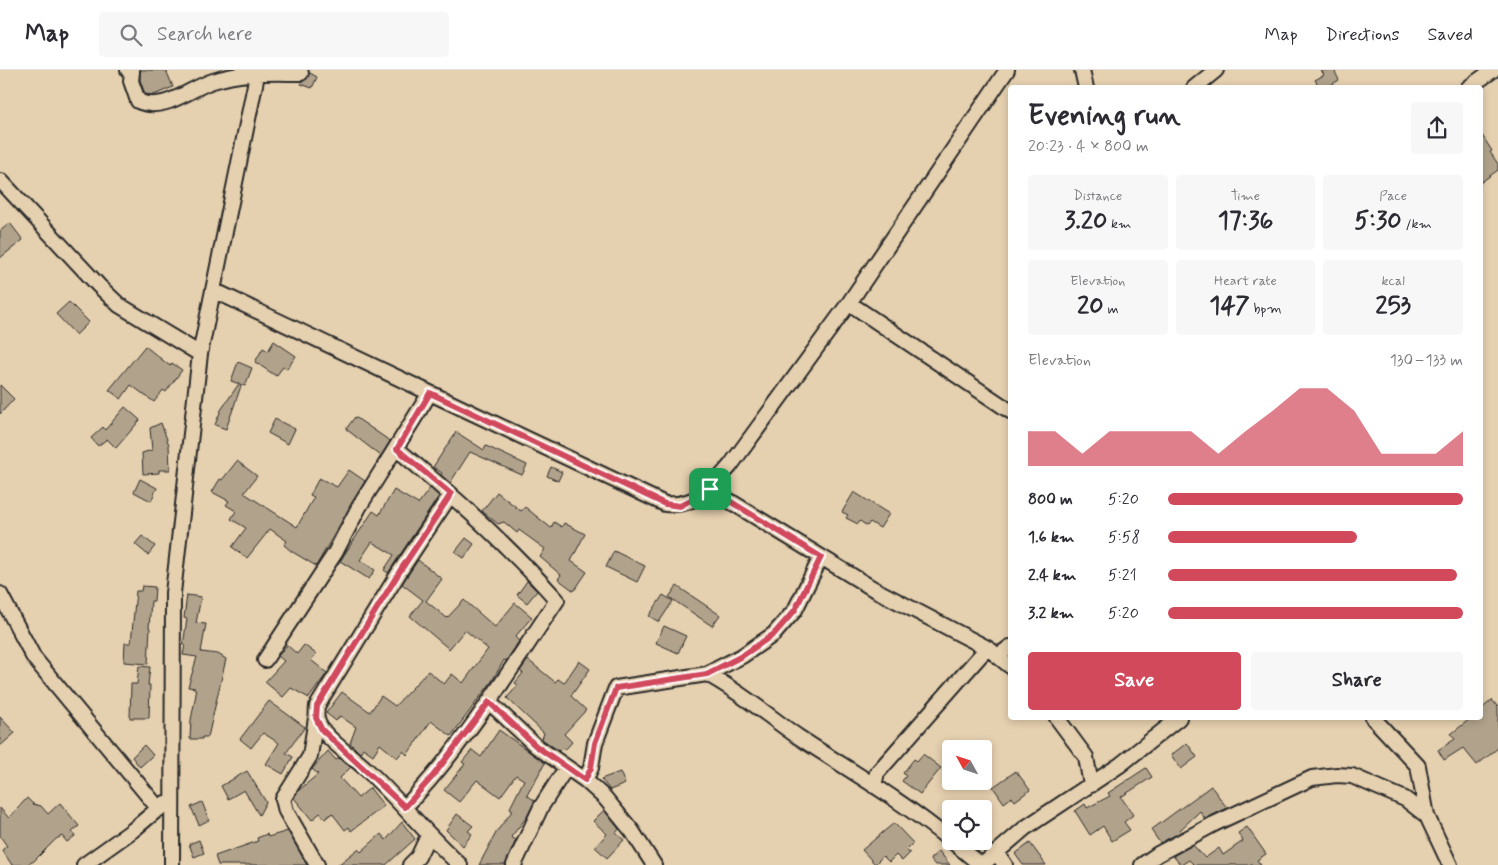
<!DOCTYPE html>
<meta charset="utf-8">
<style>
body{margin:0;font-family:Mynerve,sans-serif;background:#f7f7f7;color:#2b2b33;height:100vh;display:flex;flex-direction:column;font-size:19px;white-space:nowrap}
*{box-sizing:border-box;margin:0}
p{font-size:16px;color:#7c7c81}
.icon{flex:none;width:28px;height:28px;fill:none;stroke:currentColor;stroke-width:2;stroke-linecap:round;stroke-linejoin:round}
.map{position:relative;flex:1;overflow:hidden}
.panel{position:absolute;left:1008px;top:15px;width:475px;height:635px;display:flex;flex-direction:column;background:#fff;border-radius:5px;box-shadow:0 2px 8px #0003}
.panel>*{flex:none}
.needle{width:32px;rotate:310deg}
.tools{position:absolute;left:942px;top:670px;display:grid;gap:10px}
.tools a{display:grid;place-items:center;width:50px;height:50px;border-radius:5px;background:#fff;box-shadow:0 2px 8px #0003;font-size:25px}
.pin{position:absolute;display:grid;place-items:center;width:42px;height:42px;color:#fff;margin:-21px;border-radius:10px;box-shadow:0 2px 8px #0006}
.round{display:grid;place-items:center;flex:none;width:52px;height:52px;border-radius:5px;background:#f7f7f7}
.headline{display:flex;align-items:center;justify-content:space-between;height:85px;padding:0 20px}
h1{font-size:28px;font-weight:800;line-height:38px}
.metrics{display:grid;grid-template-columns:repeat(3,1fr);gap:8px;height:85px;padding:5px 20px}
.metrics div{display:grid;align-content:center;border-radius:5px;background:#f7f7f7;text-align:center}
.metrics b{font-size:25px;font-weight:800}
.metrics small{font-size:14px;font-weight:400}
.metrics p{font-size:14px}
.chart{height:140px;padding:10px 20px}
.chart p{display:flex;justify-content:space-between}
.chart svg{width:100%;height:90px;margin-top:5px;fill:#d1495b;opacity:.7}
.button{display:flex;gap:10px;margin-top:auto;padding:10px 20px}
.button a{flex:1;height:58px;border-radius:5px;background:#d1495b;color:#fff;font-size:20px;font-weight:800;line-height:58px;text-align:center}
.button a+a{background:#f7f7f7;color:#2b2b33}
ul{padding:0 20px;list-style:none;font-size:16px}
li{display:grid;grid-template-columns:80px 60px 1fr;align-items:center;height:38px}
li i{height:12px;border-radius:6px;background:#d1495b}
header{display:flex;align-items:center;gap:30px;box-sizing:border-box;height:70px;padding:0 25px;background:#fff;border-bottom:1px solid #e1e1e2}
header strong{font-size:24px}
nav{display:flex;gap:28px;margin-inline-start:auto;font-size:18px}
.search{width:350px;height:45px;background:#f7f7f7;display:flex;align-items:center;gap:12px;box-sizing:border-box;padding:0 18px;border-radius:5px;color:#7c7c81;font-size:19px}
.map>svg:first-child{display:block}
</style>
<header>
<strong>Map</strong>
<div class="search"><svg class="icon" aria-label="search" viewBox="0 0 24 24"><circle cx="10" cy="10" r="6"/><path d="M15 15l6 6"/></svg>Search here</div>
<nav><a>Map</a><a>Directions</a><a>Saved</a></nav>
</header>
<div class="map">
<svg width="1498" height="795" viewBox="0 0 1498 795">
<rect width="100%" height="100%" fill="#e5d0af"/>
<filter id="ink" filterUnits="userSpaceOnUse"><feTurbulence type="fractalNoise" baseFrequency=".02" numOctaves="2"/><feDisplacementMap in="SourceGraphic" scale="10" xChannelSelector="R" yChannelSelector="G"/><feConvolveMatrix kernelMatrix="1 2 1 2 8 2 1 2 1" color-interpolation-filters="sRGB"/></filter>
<g filter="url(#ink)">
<!-- building -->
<path fill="#b1a28b" stroke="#2b2b2b" d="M140 0H166L173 17 154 25 145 24 140 10Z
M1321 0H1334L1339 10 1326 18H1320L1315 10 1324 5Z
M310 3 317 7 312 18 301 14Z
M1480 62 1492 81 1490 82 1498 94V100L1480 113Z
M10 153 23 170 0 188V161Z
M69 232 89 252 76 265 56 244Z
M274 271 296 286 287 299 283 297 276 306 255 292 263 278 268 281Z
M145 276 170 296 172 293 182 300 166 322 163 320 154 332 131 315 121 329 109 320Z
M238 292 252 298 245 316 231 311Z
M0 315 14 329 0 344Z
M238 315 241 316 226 359 215 355 221 340Z
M125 337 140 350 116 378 107 369 98 376 91 368 103 357 105 360Z
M355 347 390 371 381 386 346 359Z
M275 349 295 359 288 374 268 363Z
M161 353 169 375 170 400H159V403L143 404 142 383 152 380 150 358Z
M456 362 484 380 486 376 527 395 522 405 470 382 450 413 441 405 442 403 433 397Z
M237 391 257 406 244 423 297 457 314 427 310 425 319 408 337 417 349 400 365 411 316 496 291 481 284 475 287 471 270 459 247 488 232 477 246 458 231 449 236 441 226 435 229 431 212 422 220 409 222 410Z
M551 397 562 402 558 411 547 406Z
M140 409 157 418 151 431 134 422Z
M430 418 439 426 388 503 384 500 394 485 372 472 360 490 375 500 369 509 340 491 373 441 379 445 394 420 418 434Z
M497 422 521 441 525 437 551 458 554 452 562 457 564 453 585 464 571 491 587 502 574 521 558 509 561 505 540 487 545 479 519 460 517 463 504 452 498 454 482 441Z
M854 422 889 444 880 458 870 452 867 456 860 451 858 454 846 448 848 445 842 442Z
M142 466 155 476 148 485 135 474Z
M466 468 474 474 464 488 455 482Z
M614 481 645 496 637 512 606 497Z
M418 490 442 509 426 531 447 548 464 530 495 557 515 533 532 547 515 567 519 571 506 591 504 590 492 611 451 666 431 651 407 685 403 681 397 688 380 674 373 685 363 678 360 683 350 673 356 657 340 646 336 651 326 643 342 622 370 642 381 626 395 636 428 601 444 614 452 604 463 613 488 579 465 560 449 579 410 546 423 530 402 514Z
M527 511 537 521 527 533 517 525Z
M142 516 155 517 154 531H151L149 558H150L148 594 124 592 125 573H131L136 521H141Z
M677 516 720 545 712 556 669 527Z
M187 525 201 527 196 553 206 554 201 582 218 584 226 589 208 667H202V669H190L191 650 196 624 195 618 188 617 197 587 183 585 185 575H183L187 549 184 548Z
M663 525 673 531 659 552 649 546Z
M664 556 686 566 678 583 656 573Z
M287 575 297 584 304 575 316 584 311 590 327 603 309 628 291 618 283 627 265 612 284 591 278 586Z
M528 590 555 612 558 609 564 613 579 591 590 599 571 626 586 640 564 664 572 672 565 680 562 678 559 681 542 669 544 663 507 628 518 615 515 613 523 603 520 601Z
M139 596 150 597 148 615H150L149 648H130L131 614H137Z
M1492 630 1498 637V678L1477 695 1463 678 1444 690 1438 680 1455 669 1451 664 1471 648H1480V640Z
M269 631 305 657 286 683 293 687 283 704 266 694 279 673 263 663 251 678 240 669Z
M0 647 15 663 0 676Z
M499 660 545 693 527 725 535 731 526 748 511 767 516 770 505 795H479L497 761 513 740 510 738 524 710 516 705 500 727 477 710 459 732 444 720 465 694 462 692 472 680 481 687Z
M1187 673 1197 687 1181 699 1171 685Z
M144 675 153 685 140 697 132 687Z
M328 681 336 690 339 688 351 697 340 708 358 728 370 718 384 736 351 761 349 757 345 760 332 743 325 749 320 743 312 750 294 728 298 721 318 704 312 699Z
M923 684 941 698 920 724 902 711 906 706 903 703 914 689 917 691Z
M1146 698 1152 707 1121 727 1133 745 1124 752 1130 760 1112 771 1103 756 1090 765 1075 741 1085 734 1087 738 1110 726 1108 723Z
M247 701 266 732 259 745 244 720 228 729 221 716Z
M1016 701 1030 720 1015 731 1012 727 1004 733 993 717Z
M620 702 625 714 610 720 601 709Z
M1211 716 1227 738 1205 749 1200 741 1180 760 1181 762 1160 773 1151 760Z
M27 728 33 734 41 736 48 744 60 733 79 756 72 762 75 766 67 772 62 766 56 769 34 791 26 795H12L2 780 7 776 0 766V738L9 748Z
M202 732 209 750 199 755 191 737Z
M604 740 619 759 616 763 624 770 607 788 595 777 607 764 593 751Z
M457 744 473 756 468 761 472 764 463 776 446 760Z
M402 752 415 769 386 795H338L358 779 361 782 381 764 386 770Z
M894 753 913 773 906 780 910 783 902 791 896 785 889 792 883 786 875 794 862 780Z
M1247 757 1266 784 1257 790 1261 795H1194L1189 790 1181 795 1173 786 1193 775 1205 788 1219 778 1223 785 1243 771 1238 763Z
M288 761 307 795H218L215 786 258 771 257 768 267 764 268 767Z
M199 770 204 783 194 787 189 774Z
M1030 773 1046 795H1023L1015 784Z
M939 781 950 795H935L930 789Z"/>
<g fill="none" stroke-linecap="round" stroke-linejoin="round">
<!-- minor casing -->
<g stroke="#2b2b2b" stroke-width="18">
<path id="minor" d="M128 0 132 2 131 11 138 31C164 43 190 18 213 11 244 1 271 3 301 3
M1082 0 1086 18
M1194 18 1216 0
M1468 18 1493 0
M1 111 99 216 119 235 200 284
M213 220 430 323 359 437 335 483 265 590
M849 233 1010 341
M430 323 665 434C696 437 711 418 730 396L849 233 1007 0
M397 379C454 426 508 475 557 530 510 600 463 677 405 737
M710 419 872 518 989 579 1010 596
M451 424 400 501 317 636C316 646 316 650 321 658 332 674 352 686 366 699 399 730 427 765 460 795
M0 524 34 588 159 739
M998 586 1010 577
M707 604C739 621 767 645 797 666 849 700 903 731 951 771
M489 632 536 676 585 710 605 728 632 761 654 795
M316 648 310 686 283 729 286 741 317 795
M1057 648 1086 687 1091 715
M1373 648 1418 696 1427 746 1450 795
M585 710 591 698 595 673 616 618 707 604 742 586 774 564 795 540 821 487
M874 716 877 703 987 578
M952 771 981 795
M997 783 1005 795
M84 795 133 760 165 733
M172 795 173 523 200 284 258 0
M410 795 418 787 428 766
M514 795 541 737 566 698
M982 795 1025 758 1120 695 1179 648
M1142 795 1158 784 1214 754 1312 708 1337 705 1352 706 1405 729 1427 746"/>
</g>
<!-- minor -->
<use href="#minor" stroke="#e5d0af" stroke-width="14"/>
</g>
</g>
<g fill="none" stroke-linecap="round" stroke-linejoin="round" filter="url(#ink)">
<!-- route casing -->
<g stroke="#fff" stroke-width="10">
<path id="route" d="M430 323 665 434 680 436 710 419 821 487 795 540 774 564 742 586 707 604 616 618 595 673 591 698 585 710 536 676 489 632 433 706 405 737 322 660 316 648 317 636 400 501 451 424 397 379Z"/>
</g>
<!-- route -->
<use href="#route" stroke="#d1495b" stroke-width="6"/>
</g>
</svg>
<div class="tools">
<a><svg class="needle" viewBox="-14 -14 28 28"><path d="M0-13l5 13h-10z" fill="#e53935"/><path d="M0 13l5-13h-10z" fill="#7c7c81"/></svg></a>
<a><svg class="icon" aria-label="locate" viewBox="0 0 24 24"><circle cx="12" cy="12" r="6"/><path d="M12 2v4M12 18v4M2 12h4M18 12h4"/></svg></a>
</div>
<div class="pin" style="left:710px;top:419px;background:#1e9e55"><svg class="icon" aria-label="arrive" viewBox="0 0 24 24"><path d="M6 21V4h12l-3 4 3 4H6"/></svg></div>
<section class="panel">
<div class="headline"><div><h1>Evening run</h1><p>20:23 · 4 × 800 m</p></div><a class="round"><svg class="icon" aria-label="share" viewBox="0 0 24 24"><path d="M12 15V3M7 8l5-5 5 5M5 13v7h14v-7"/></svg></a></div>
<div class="metrics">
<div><p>Distance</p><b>3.20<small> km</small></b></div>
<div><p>Time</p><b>17:36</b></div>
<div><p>Pace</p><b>5:30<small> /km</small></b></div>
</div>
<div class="metrics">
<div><p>Elevation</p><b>20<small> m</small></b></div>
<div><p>Heart rate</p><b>147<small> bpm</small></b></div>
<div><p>kcal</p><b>253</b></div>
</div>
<div class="chart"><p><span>Elevation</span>130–133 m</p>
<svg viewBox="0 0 160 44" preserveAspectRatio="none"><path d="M0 44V27L10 27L20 38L30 27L40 27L50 27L60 27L70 38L80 27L90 17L100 6L110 6L120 17L130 38L140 38L150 38L160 27V44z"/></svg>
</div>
<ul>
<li><b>800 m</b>5:20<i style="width:100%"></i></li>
<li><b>1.6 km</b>5:58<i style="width:64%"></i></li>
<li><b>2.4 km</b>5:21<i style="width:98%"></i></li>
<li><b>3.2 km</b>5:20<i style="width:100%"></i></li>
</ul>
<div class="button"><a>Save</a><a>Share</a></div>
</section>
</div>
